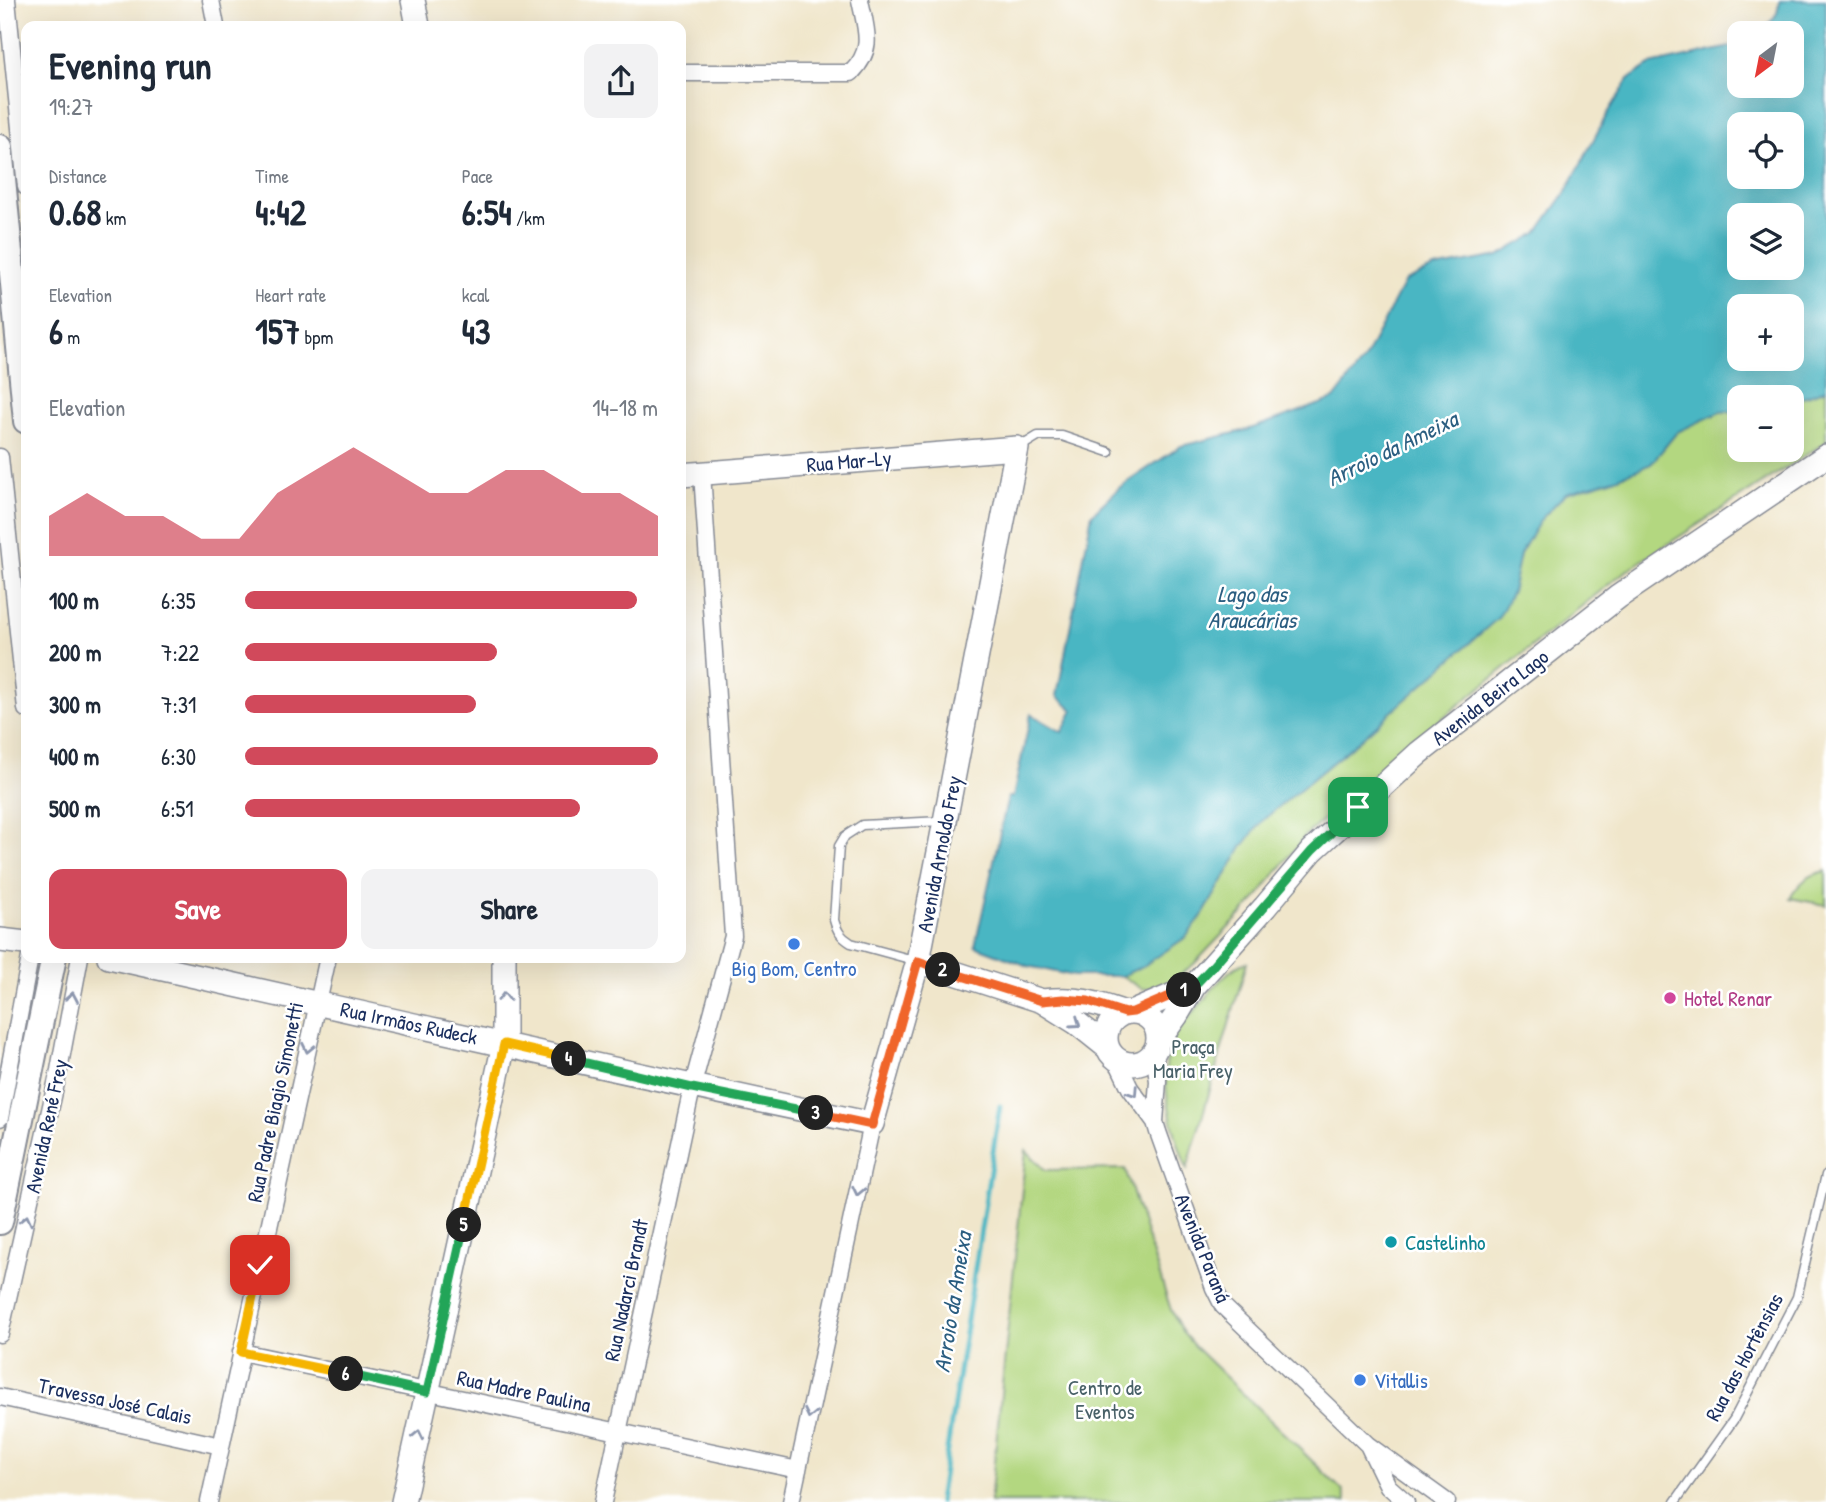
<!DOCTYPE html>
<meta charset="utf-8">
<style>
body{margin:0;font-family:"Patrick Hand",sans-serif;background:#f2f2f3;color:#1f2937;height:100vh;display:flex;flex-direction:column;font-size:26px;white-space:nowrap}
*{box-sizing:border-box;margin:0}
p{font-size:23px;color:#747a83}
.icon{flex:none;width:38px;height:38px;fill:none;stroke:currentColor;stroke-width:2;stroke-linecap:round;stroke-linejoin:round}
.map{position:relative;flex:1;overflow:hidden}
.details{position:absolute;left:21px;top:21px;width:665px;height:942px;display:flex;flex-direction:column;background:#fff;border-radius:14px;box-shadow:0 7px 28px #0002}
.details>*{flex:none}
.needle{width:46px;rotate:212deg}
.controls{position:absolute;left:1727px;top:21px;display:grid;gap:14px}
.controls a{display:grid;place-items:center;width:77px;height:77px;border-radius:14px;background:#fff;box-shadow:0 7px 28px #0002;font-size:35px}
.pin{position:absolute;display:grid;place-items:center;width:60px;height:60px;color:#fff;margin:-30px;border-radius:14px;box-shadow:0 4px 10px #0006}
.km{position:absolute;width:35px;height:35px;margin:-18px;border-radius:50%;background:#222;color:#fff;font-size:19px;line-height:35px;text-align:center}
.round{display:grid;place-items:center;flex:none;width:74px;height:74px;border-radius:14px;background:#f2f2f3}
.summary{display:flex;align-items:center;justify-content:space-between;height:119px;padding:0 28px}
h1{font-size:38px;font-weight:700;line-height:52px}
.metrics{display:grid;grid-template-columns:repeat(3,1fr);gap:10px;height:119px;padding:7px 28px}
.metrics div{display:grid;align-content:center}
.metrics b{font-size:35px;font-weight:700}
.metrics small{font-size:19px;font-weight:400}
.metrics p{font-size:19px}
.chart{height:196px;padding:14px 28px}
.chart p{display:flex;justify-content:space-between}
.chart svg{width:100%;height:126px;margin-top:7px;fill:#d1495b;opacity:.7}
.button{display:flex;gap:14px;margin-top:auto;padding:14px 28px}
.button a{flex:1;height:80px;border-radius:14px;background:#d1495b;color:#fff;font-size:28px;font-weight:700;line-height:80px;text-align:center}
.button a+a{background:#f2f2f3;color:#1f2937}
ul{padding:0 28px;list-style:none;font-size:23px}
li{display:grid;grid-template-columns:112px 84px 1fr;align-items:center;height:52px}
li i{height:18px;border-radius:9px;background:#d1495b}
.map>svg:first-child{display:block}
</style>
<div class="map">
<svg width="1826" height="1502" viewBox="0 0 1826 1502">
<rect width="100%" height="100%" fill="#fff"/>
<filter id="ink" filterUnits="userSpaceOnUse"><feTurbulence type="fractalNoise" baseFrequency=".0143" numOctaves="2"/><feDisplacementMap in="SourceGraphic" scale="14" xChannelSelector="R" yChannelSelector="G"/><feConvolveMatrix kernelMatrix="1 2 1 2 8 2 1 2 1" color-interpolation-filters="sRGB"/></filter>
<filter id="wash" filterUnits="userSpaceOnUse"><feTurbulence type="fractalNoise" baseFrequency=".00686" numOctaves="4" result="noise"/><feDisplacementMap in="SourceGraphic" scale="28" xChannelSelector="R" yChannelSelector="G"/><feGaussianBlur stdDeviation="1.57" result="paint"/><feColorMatrix in="noise" values="0 0 0 0 0 0 0 0 0 0 0 0 0 0 0 0 0 1.4 0 .05"/><feComposite in="paint" operator="in"/></filter>
<g filter="url(#wash)">
<rect width="100%" height="100%" fill="#f0e6cb"/>
<!-- green -->
<path fill="#b3d780" stroke="#67836f" stroke-width="2" d="M1826 389V442L1623 573 1409 745 1306 835 1254 901 1194 964 1175 979 1157 987 1142 989 1122 976 1145 965 1186 937 1204 913 1242 847 1264 819 1362 738 1512 592 1520 554 1541 519 1566 493 1611 480 1651 464 1677 432 1720 412 1739 411 1740 450H1792V401Z
M1826 871V905L1790 898C1800 882 1808 875 1826 871Z
M1247 962 1187 1169C1174 1135 1155 1073 1173 1039 1180 1025 1193 1013 1203 1001 1214 987 1229 967 1247 962Z
M1026 1150 1045 1170 1125 1169 1171 1310 1183 1333 1195 1347 1343 1491 1346 1502H990Z"/>
<!-- water -->
<path fill="#48b6c3" stroke="#327290" stroke-width="2" fill-rule="evenodd" d="M1780 0H1826V389L1792 401V397H1740L1739 411 1720 412 1677 432 1651 464 1611 480 1566 493 1541 519 1520 554 1512 592 1499 617 1362 738 1264 819 1242 847 1204 913 1186 937 1145 965 1122 976H1074L1028 966 975 946 1008 797H1013L1031 714 1062 732 1073 710 1057 696 1092 514 1120 487 1181 446 1247 430 1334 399 1364 360 1405 281 1434 268 1498 256 1537 233 1566 192 1605 118 1629 79 1650 65 1739 45 1740 86H1792V33H1763L1777 13ZM1740 124H1792V177H1740ZM1740 215H1792V268H1740ZM1740 306H1792V359H1740Z"/>
<g fill="none" stroke-linecap="round" stroke-linejoin="round">
<!-- stream -->
<path stroke="#48b6c3" stroke-width="5" d="M939 1502 1000 1106"/>
</g>
</g>
<g filter="url(#ink)">
<g fill="none" stroke-linecap="round" stroke-linejoin="round">
<!-- lane casing -->
<g stroke="#868a94" stroke-width="11">
<path id="lane" d="M1020 447 1038 436H1062L1109 452
M917 961 851 943C841 937 837 931 834 920L839 846 845 836 862 825 942 821
M1675 1502 1734 1419 1797 1297 1826 1175"/>
</g>
<!-- street casing -->
<g stroke="#868a94" stroke-width="19">
<path id="street" d="M7 0 26 187
M211 0 216 26
M681 73H851C875 49 866 30 860 0
M0 457 26 709
M1154 1052 1158 1081 1155 1122 1158 1132 1214 1288 1223 1306 1368 1445 1447 1502
M1116 1059 1130 1088 1155 1122
M0 1118 30 957
M0 1334 59 1070 80 957
M241 1352 798 1470
M0 1397 221 1446
M1369 1447 1388 1486 1406 1502
M209 1502 328 957
M603 1502 692 1088 733 936 702 473
M791 1502 872 1124"/>
</g>
<!-- secondary casing -->
<g stroke="#868a94" stroke-width="26">
<path id="secondary" d="M413 0 418 26
M0 940 26 943
M109 957C363 1013 617 1072 872 1124L918 961 1017 448 681 475
M918 961 1042 1001 1077 1023 1107 1047
M1042 1001C1077 997 1093 1002 1125 1013
M1133 1012 1194 986
M1106 1038a26 26 0 1 1 52 0a26 26 0 1 1-52 0Z
M1158 1041 1176 1016 1194 986 1265 907 1312 851 1419 753 1618 597 1826 456
M403 1502 504 1044V957"/>
</g>
<!-- primary casing -->
<g stroke="#868a94" stroke-width="28">
<path id="primary" d="M0 147 26 421
M0 1222 54 957"/>
</g>
<!-- lane -->
<use href="#lane" stroke="#fff" stroke-width="8"/>
<!-- street -->
<use href="#street" stroke="#fff" stroke-width="16"/>
<!-- secondary -->
<use href="#secondary" stroke="#fff" stroke-width="23"/>
<!-- primary -->
<use href="#primary" stroke="#fff" stroke-width="24"/>
</g>
<!-- one-way arrows -->
<defs><path id="oneway-chevron" d="M-2-3.5L2.5 0L-2 3.5" fill="none" stroke-width="1.6" stroke-linecap="round" stroke-linejoin="round" transform="scale(1.75)"/></defs>
<g stroke="#8d97ae">
<use href="#oneway-chevron" transform="translate(72 997) rotate(-80)"/>
<use href="#oneway-chevron" transform="translate(504 997) rotate(-90)"/>
<use href="#oneway-chevron" transform="translate(1076 1023) rotate(35)"/>
<use href="#oneway-chevron" transform="translate(308 1048) rotate(102)"/>
<use href="#oneway-chevron" transform="translate(1133 1092) rotate(57)"/>
<use href="#oneway-chevron" transform="translate(858 1191) rotate(102)"/>
<use href="#oneway-chevron" transform="translate(26 1220) rotate(-77)"/>
<use href="#oneway-chevron" transform="translate(810 1414) rotate(102)"/>
<use href="#oneway-chevron" transform="translate(418 1435) rotate(-78)"/>
</g>
</g>
<g fill="none" stroke-linecap="round" stroke-linejoin="round" filter="url(#ink)">
<!-- split-1 casing -->
<g stroke="#fff" stroke-width="14">
<path id="split-1" d="M1184 990 1194 986 1211 968 1312 851 1358 807"/>
</g>
<!-- split-2 casing -->
<g stroke="#fff" stroke-width="14">
<path id="split-2" d="M943 970 1042 1001 1063 999 1088 1001 1125 1013 1133 1012 1184 990"/>
</g>
<!-- split-3 casing -->
<g stroke="#fff" stroke-width="14">
<path id="split-3" d="M816 1113 872 1125 918 961 943 970"/>
</g>
<!-- split-4 casing -->
<g stroke="#fff" stroke-width="14">
<path id="split-4" d="M569 1059 692 1088 816 1113"/>
</g>
<!-- split-5 casing -->
<g stroke="#fff" stroke-width="14">
<path id="split-5" d="M464 1225 504 1044 569 1059"/>
</g>
<!-- split-6 casing -->
<g stroke="#fff" stroke-width="14">
<path id="split-6" d="M346 1374 427 1392 464 1225"/>
</g>
<!-- split-7 casing -->
<g stroke="#fff" stroke-width="14">
<path id="split-7" d="M260 1265 241 1352 346 1374"/>
</g>
<!-- split-1 -->
<use href="#split-1" stroke="#22a559" stroke-width="9"/>
<!-- split-2 -->
<use href="#split-2" stroke="#f0652b" stroke-width="9"/>
<!-- split-3 -->
<use href="#split-3" stroke="#f0652b" stroke-width="9"/>
<!-- split-4 -->
<use href="#split-4" stroke="#22a559" stroke-width="9"/>
<!-- split-5 -->
<use href="#split-5" stroke="#f5b400" stroke-width="9"/>
<!-- split-6 -->
<use href="#split-6" stroke="#22a559" stroke-width="9"/>
<!-- split-7 -->
<use href="#split-7" stroke="#f5b400" stroke-width="9"/>
</g>
<!-- markers -->
<g fill="#3f7fe0" stroke="#fff" stroke-width="2.5">
<circle cx="794" cy="944" r="7"/>
<circle cx="1360" cy="1380" r="7"/>
</g>
<circle fill="#d1479c" stroke="#fff" stroke-width="2.5" cx="1670" cy="998" r="7"/>
<circle fill="#0f9aa8" stroke="#fff" stroke-width="2.5" cx="1391" cy="1242" r="7"/>
<g text-anchor="middle" dominant-baseline="central" stroke-width="5" stroke-linejoin="round" paint-order="stroke">
<!-- street labels -->
<g font-size="21" fill="#1b2f5e" stroke="#fff">
<text transform="translate(849 461) rotate(-5)">Rua Mar-Ly</text>
<text transform="translate(1490 697) rotate(-38)">Avenida Beira Lago</text>
<text transform="translate(939 854) rotate(-79)">Avenida Arnoldo Frey</text>
<text transform="translate(409 1023) rotate(12)">Rua Irmãos Rudeck</text>
<text transform="translate(275 1102) rotate(-78)">Rua Padre Biagio Simonetti</text>
<text transform="translate(46 1126) rotate(-78)">Avenida René Frey</text>
<text transform="translate(1203 1248) rotate(68)">Avenida Paraná</text>
<text transform="translate(626 1290) rotate(-78)">Rua Nadarci Brandt</text>
<text transform="translate(1744 1357) rotate(-62)">Rua das Hortênsias</text>
<text transform="translate(524 1391) rotate(12)">Rua Madre Paulina</text>
<text transform="translate(115 1401) rotate(12)">Travessa José Calais</text>
</g>
<!-- shop labels -->
<g font-size="21" fill="#366cbe" stroke="#fff">
<text x="794" y="968">Big Bom, Centro</text>
<text x="1374" y="1380" text-anchor="start">Vitallis</text>
</g>
<!-- hotel labels -->
<g font-size="21" fill="#b23c85" stroke="#fff" text-anchor="start">
<text x="1684" y="998">Hotel Renar</text>
</g>
<!-- park labels -->
<g font-size="21" fill="#496168" stroke="#fff">
<text x="1193" y="1046">Praça<tspan x="1193" dy="24">Maria Frey</tspan></text>
<text x="1105" y="1387">Centro de<tspan x="1105" dy="24">Eventos</tspan></text>
</g>
<!-- culture labels -->
<g font-size="21" fill="#0d838f" stroke="#fff" text-anchor="start">
<text x="1405" y="1242">Castelinho</text>
</g>
<!-- water labels -->
<g font-size="23" font-style="italic" fill="#2b5e81" stroke="#fff">
<text transform="translate(1392 448) rotate(-26)">Arroio da Ameixa</text>
<text x="1252" y="593">Lago das<tspan x="1252" dy="26">Araucárias</tspan></text>
<text transform="translate(952 1302) rotate(-81)">Arroio da Ameixa</text>
</g>
</g>
</svg>
<div class="controls">
<a><svg class="needle" viewBox="-14 -14 28 28"><path d="M0-13l5 13h-10z" fill="#e53935"/><path d="M0 13l5-13h-10z" fill="#747a83"/></svg></a>
<a><svg class="icon" aria-label="locate" viewBox="0 0 24 24"><circle cx="12" cy="12" r="6"/><path d="M12 2v4M12 18v4M2 12h4M18 12h4"/></svg></a>
<a><svg class="icon" aria-label="layers" viewBox="0 0 24 24"><path d="M12 4l9 5-9 5-9-5zM3 14l9 5 9-5"/></svg></a>
<a>+</a>
<a>−</a>
</div>
<div class="pin" style="left:1358px;top:807px;background:#1e9e55"><svg class="icon" aria-label="arrive" viewBox="0 0 24 24"><path d="M6 21V4h12l-3 4 3 4H6"/></svg></div>
<div class="pin" style="left:260px;top:1265px;background:#d93025"><svg class="icon" aria-label="check" viewBox="0 0 24 24"><path d="M5 12l5 5 9-10"/></svg></div>
<b class="km" style="left:1184px;top:990px">1</b>
<b class="km" style="left:943px;top:970px">2</b>
<b class="km" style="left:816px;top:1113px">3</b>
<b class="km" style="left:569px;top:1059px">4</b>
<b class="km" style="left:464px;top:1225px">5</b>
<b class="km" style="left:346px;top:1374px">6</b>
<section class="details">
<div class="summary"><div><h1>Evening run</h1><p>19:27</p></div><a class="round"><svg class="icon" aria-label="share" viewBox="0 0 24 24"><path d="M12 15V3M7 8l5-5 5 5M5 13v7h14v-7"/></svg></a></div>
<div class="metrics">
<div><p>Distance</p><b>0.68<small> km</small></b></div>
<div><p>Time</p><b>4:42</b></div>
<div><p>Pace</p><b>6:54<small> /km</small></b></div>
</div>
<div class="metrics">
<div><p>Elevation</p><b>6<small> m</small></b></div>
<div><p>Heart rate</p><b>157<small> bpm</small></b></div>
<div><p>kcal</p><b>43</b></div>
</div>
<div class="chart"><p><span>Elevation</span>14–18 m</p>
<svg viewBox="0 0 160 44" preserveAspectRatio="none"><path d="M0 44V30L10 22L20 30L30 30L40 38L50 38L60 22L70 14L80 6L90 14L100 22L110 22L120 14L130 14L140 22L150 22L160 30V44z"/></svg>
</div>
<ul>
<li><b>100 m</b>6:35<i style="width:95%"></i></li>
<li><b>200 m</b>7:22<i style="width:61%"></i></li>
<li><b>300 m</b>7:31<i style="width:56%"></i></li>
<li><b>400 m</b>6:30<i style="width:100%"></i></li>
<li><b>500 m</b>6:51<i style="width:81%"></i></li>
</ul>
<div class="button"><a>Save</a><a>Share</a></div>
</section>
</div>
